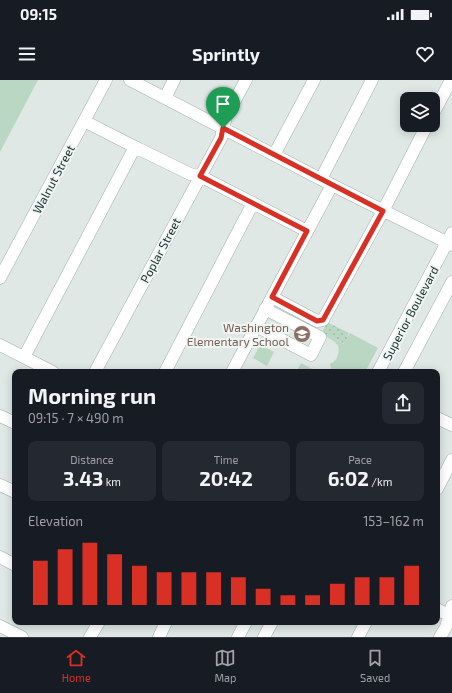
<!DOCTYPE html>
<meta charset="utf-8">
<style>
body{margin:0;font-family:"Exo 2",sans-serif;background:#242831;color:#f1f3f6;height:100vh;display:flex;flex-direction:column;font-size:15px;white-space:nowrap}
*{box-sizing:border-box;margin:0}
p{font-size:13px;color:#9ea1a6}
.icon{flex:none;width:22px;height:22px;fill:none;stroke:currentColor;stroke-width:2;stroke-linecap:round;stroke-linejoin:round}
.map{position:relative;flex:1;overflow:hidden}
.sheet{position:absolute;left:12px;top:289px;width:428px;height:256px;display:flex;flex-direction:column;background:#171b24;border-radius:8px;box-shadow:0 2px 10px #0003}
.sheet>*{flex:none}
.buttons{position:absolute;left:400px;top:12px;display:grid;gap:8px}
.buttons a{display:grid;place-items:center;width:40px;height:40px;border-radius:8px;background:#171b24;box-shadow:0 2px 10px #0003;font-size:20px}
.pin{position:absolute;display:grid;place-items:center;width:34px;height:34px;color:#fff;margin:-41px -17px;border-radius:50% 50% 50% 0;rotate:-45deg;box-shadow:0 0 4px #0007}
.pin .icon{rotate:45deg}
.round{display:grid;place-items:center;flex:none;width:42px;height:42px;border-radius:8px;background:#242831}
.headline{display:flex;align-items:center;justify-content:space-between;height:68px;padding:0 16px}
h1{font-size:22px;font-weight:700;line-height:30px}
.figures{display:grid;grid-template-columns:repeat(3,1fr);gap:6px;height:68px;padding:4px 16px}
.figures div{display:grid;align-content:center;border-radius:8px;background:#242831;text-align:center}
.figures b{font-size:20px;font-weight:700}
.figures small{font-size:11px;font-weight:400}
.figures p{font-size:11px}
.chart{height:112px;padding:8px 16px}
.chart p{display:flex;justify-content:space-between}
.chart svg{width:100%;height:72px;margin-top:4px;stroke:#d93025;stroke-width:6}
.status{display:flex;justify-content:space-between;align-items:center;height:28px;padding:0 20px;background:#171b24;direction:ltr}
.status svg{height:11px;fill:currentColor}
header{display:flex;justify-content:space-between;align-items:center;height:52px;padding:0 16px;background:#171b24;font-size:18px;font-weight:700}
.menu{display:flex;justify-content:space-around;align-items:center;height:56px;border-top:1px solid #363941;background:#171b24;font-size:11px;color:#9ea1a6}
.menu a{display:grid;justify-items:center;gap:2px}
.menu .selected{color:#d93025}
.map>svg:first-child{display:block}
</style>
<div class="status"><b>09:15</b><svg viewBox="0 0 49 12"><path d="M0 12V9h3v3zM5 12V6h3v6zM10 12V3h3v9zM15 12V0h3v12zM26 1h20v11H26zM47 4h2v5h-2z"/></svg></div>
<header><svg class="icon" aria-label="menu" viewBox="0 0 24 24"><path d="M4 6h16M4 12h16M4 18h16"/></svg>Sprintly<svg class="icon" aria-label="heart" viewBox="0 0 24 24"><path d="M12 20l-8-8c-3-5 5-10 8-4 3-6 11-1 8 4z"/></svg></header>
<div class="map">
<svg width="452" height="557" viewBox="0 0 452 557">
<defs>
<pattern id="garden-dots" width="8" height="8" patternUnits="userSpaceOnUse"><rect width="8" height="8" fill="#bad7c4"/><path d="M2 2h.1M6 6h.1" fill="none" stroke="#a0b9a9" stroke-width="1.8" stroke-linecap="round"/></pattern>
</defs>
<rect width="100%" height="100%" fill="#dfe8e4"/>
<!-- green -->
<path fill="#bad7c4" d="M0 0H38L0 72Z
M323 252 344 264 350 253 378 268 365 292H332L330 284C334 282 337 279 338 275 342 260 328 261 323 252Z
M260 265 274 272 267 286 253 278Z
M301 283 318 292H296Z"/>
<!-- garden -->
<path fill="url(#garden-dots)" d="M327 242 349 253 345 264 324 253 323 250Z"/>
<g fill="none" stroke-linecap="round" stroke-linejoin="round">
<!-- minor casing -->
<g stroke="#a3afab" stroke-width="13">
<path id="minor" d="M130 0 332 105 452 165
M165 18 174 0
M433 34 451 0
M135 67 190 94 200 96 307 151
M274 75 314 0
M321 99 372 0
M0 198 106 0
M272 217 317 241 323 240 383 131 427 45
M256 246 311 275 320 257 265 229
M0 265 53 292
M24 277 135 67 84 41
M95 292 221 58 226 37 246 0
M165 292 253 123
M232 292 332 105
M378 292 452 153
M404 292 452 202
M0 336 15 343
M437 338 452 345
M0 405 15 412
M437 409 452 380
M0 477 15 485
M437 529 452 537
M0 546 22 557
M90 557 99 542
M159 557 166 542
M238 557 246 542
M264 557 272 542
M358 557 366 542
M440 557 446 547 452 526"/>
</g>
<!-- minor -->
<use href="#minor" stroke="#fff" stroke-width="12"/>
</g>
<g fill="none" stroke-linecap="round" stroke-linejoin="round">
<!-- route casing -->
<g stroke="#fff" stroke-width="8">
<path id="route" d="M223 48 383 131 323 240 317 241 272 217 307 151 200 96 221 58Z"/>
</g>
<!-- route -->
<use href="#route" stroke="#d93025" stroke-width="5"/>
</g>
<!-- icons -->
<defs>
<g id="school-disc" transform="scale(0.9)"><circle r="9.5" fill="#8d6e63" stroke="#eef5f2"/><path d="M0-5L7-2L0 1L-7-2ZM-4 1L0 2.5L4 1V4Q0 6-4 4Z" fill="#fff"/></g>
</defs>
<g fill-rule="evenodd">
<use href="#school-disc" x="302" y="254"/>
</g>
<g text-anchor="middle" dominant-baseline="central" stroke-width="4" stroke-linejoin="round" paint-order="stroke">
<!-- street labels -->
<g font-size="12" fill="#223532" stroke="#eef5f2">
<text transform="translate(53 99) rotate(-62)">Walnut Street</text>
<text transform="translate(160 170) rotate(-62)">Poplar Street</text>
<text transform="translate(410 233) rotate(-62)">Superior Boulevard</text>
</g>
<!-- education labels -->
<g font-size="12" fill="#785e54" stroke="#eef5f2" text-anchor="end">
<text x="289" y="247">Washington<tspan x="289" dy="14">Elementary School</tspan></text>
</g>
</g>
</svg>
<div class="buttons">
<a><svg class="icon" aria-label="layers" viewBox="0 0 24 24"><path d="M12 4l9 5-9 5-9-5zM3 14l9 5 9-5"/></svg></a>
</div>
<div class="pin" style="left:223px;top:48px;background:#1e9e55"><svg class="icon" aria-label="arrive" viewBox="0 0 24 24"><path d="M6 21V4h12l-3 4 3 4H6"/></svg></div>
<section class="sheet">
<div class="headline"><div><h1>Morning run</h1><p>09:15 · 7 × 490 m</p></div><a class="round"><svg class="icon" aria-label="share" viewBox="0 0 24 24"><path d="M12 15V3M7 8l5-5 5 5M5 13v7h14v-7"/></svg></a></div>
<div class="figures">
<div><p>Distance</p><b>3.43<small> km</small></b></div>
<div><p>Time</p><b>20:42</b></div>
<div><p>Pace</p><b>6:02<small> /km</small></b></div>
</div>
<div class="chart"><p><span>Elevation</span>153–162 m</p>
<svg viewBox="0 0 160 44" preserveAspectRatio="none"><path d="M5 44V17M15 44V10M25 44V6M35 44V13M45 44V20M55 44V24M65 44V24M75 44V24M85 44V27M95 44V34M105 44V38M115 44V38M125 44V31M135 44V27M145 44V27M155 44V20"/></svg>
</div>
</section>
</div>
<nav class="menu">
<a class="selected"><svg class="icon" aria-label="home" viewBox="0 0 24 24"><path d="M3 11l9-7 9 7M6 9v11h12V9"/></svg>Home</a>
<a><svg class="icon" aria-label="map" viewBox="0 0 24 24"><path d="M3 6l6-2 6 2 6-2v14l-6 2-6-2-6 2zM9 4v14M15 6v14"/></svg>Map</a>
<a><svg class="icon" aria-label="saved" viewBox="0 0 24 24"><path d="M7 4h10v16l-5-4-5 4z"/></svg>Saved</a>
</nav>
